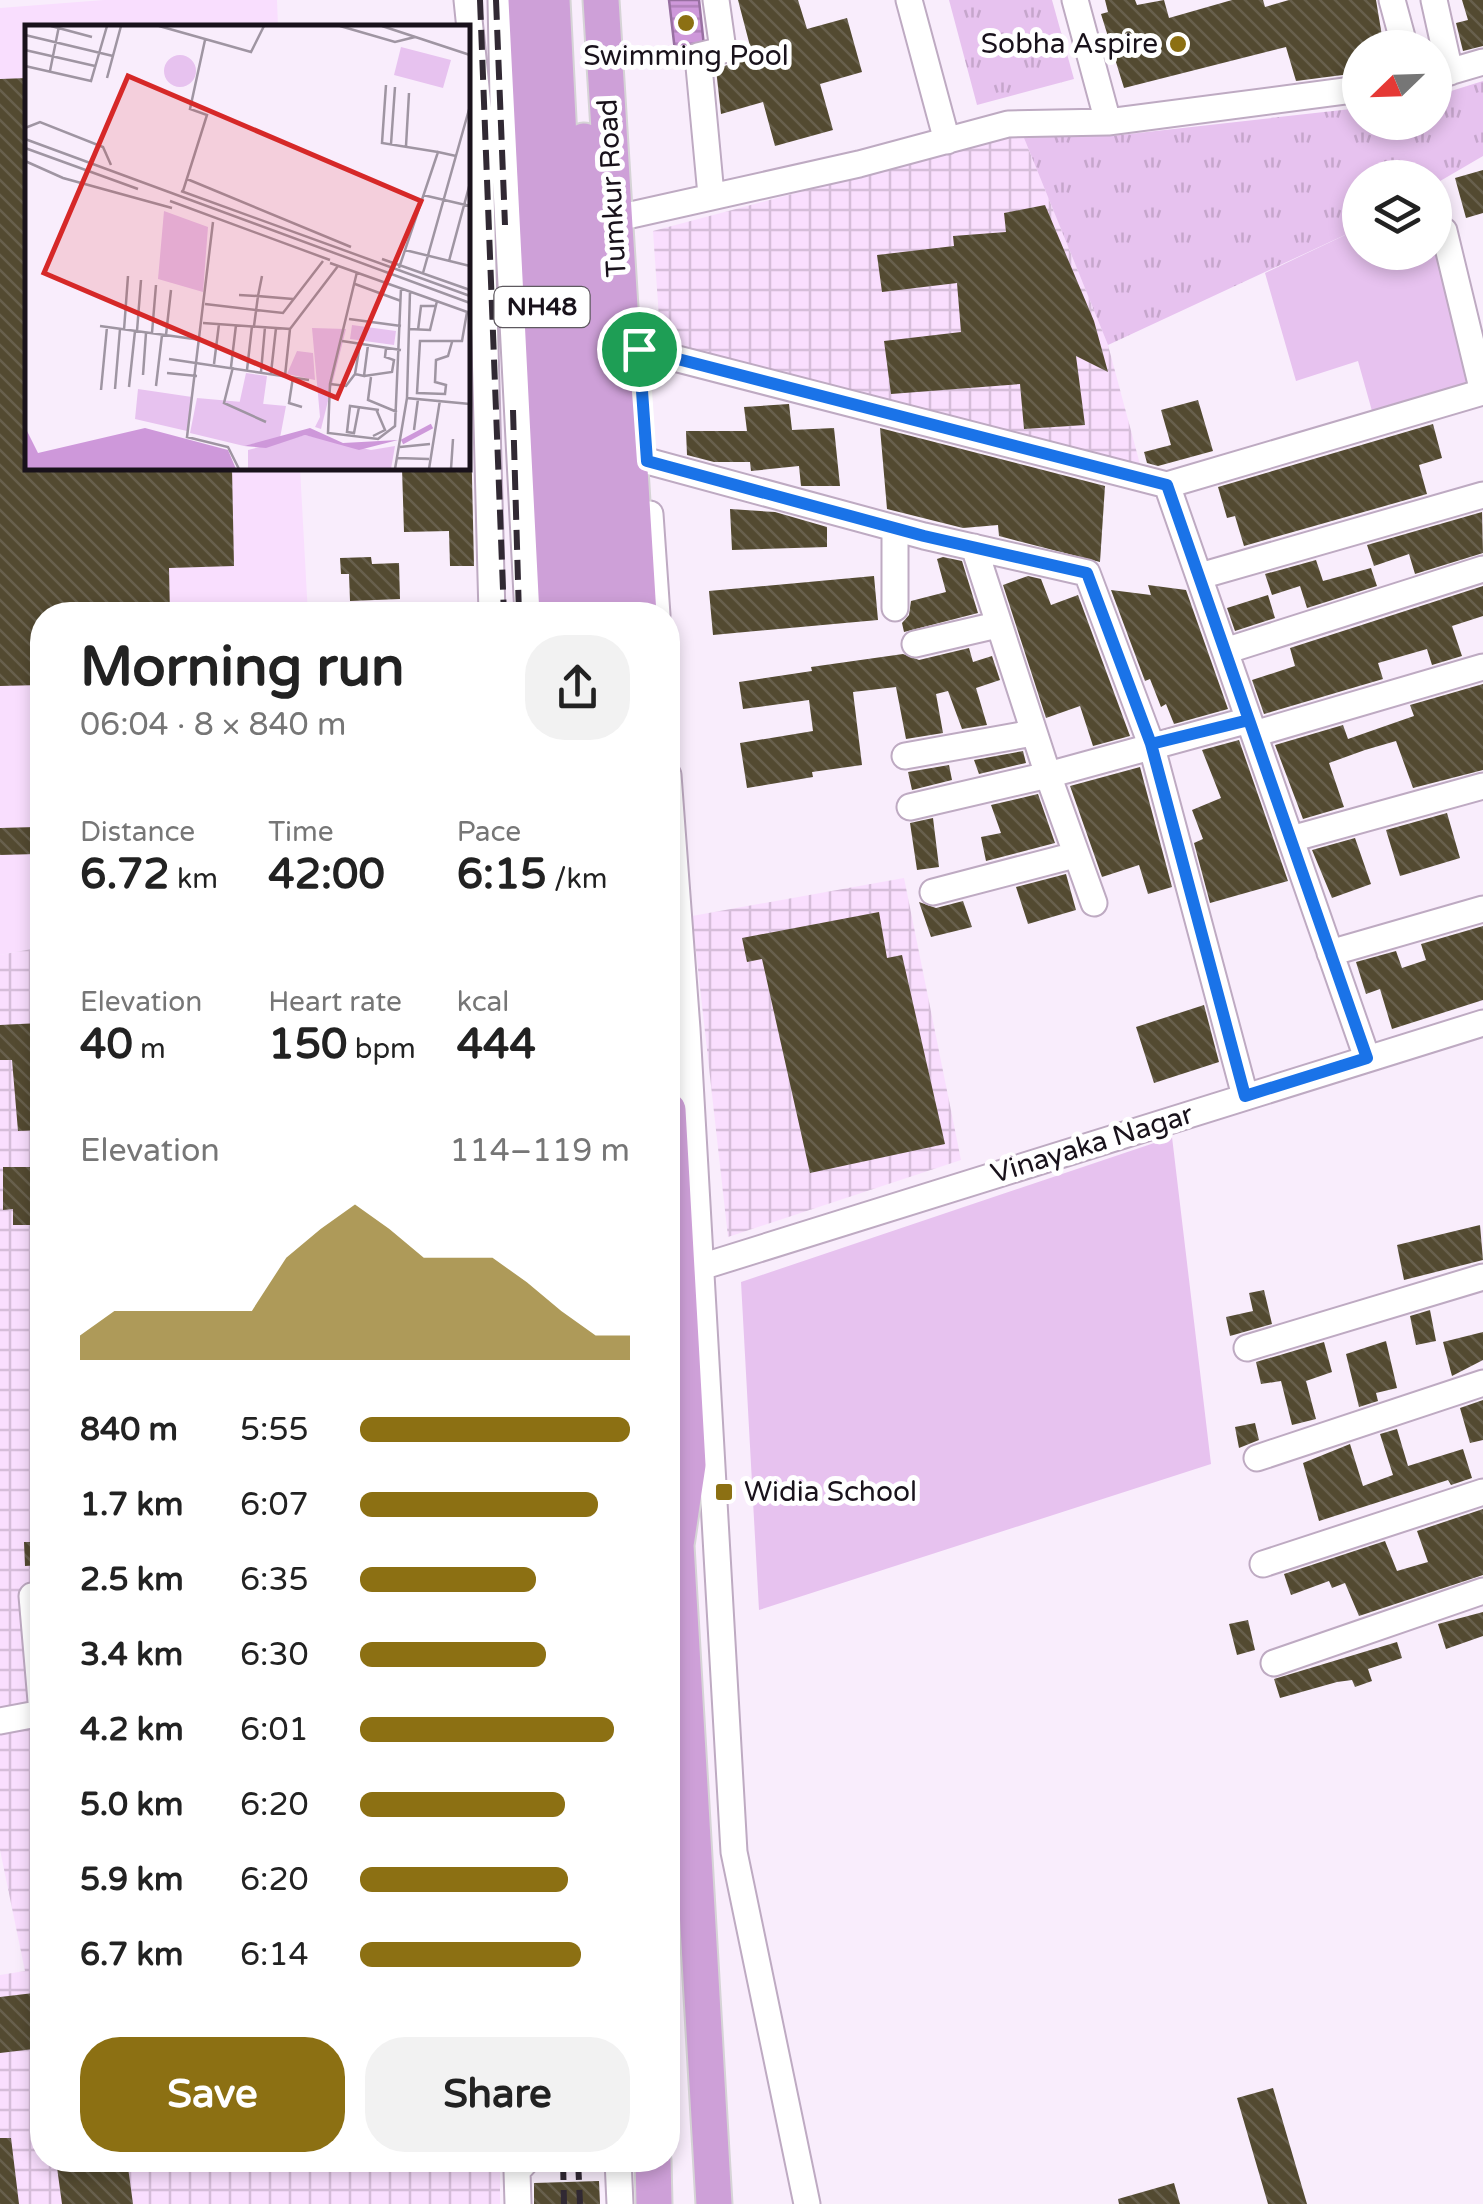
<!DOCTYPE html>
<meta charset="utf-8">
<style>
body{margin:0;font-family:"Varela Round",sans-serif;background:#f2f2f2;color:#222;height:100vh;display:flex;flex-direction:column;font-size:38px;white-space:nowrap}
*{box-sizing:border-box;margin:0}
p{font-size:32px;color:#767676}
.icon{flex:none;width:55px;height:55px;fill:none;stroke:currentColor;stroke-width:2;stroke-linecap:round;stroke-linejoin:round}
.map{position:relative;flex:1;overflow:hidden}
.side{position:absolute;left:30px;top:602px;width:650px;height:1570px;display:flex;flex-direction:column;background:#fff;border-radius:40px;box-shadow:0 5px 15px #0003}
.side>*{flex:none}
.needle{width:65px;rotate:247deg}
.tools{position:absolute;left:1342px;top:30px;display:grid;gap:20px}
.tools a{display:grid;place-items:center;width:110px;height:110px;border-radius:50%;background:#fff;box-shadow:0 5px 15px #0003;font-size:50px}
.pin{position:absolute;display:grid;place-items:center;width:85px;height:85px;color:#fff;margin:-42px;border:5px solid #fff;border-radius:50%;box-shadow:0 2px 10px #0007}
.round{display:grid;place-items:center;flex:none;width:105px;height:105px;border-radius:40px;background:#f2f2f2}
.head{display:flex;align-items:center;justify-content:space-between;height:170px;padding:0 50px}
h1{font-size:55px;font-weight:800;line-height:75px}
.stats{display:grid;grid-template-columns:repeat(3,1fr);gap:15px;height:170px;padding:10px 50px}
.stats div{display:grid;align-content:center}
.stats b{font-size:42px;font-weight:800}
.stats small{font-size:28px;font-weight:400}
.stats p{font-size:28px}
.chart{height:280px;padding:20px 50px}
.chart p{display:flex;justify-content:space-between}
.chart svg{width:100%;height:180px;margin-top:10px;fill:#8c7013;opacity:.7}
.action{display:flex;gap:20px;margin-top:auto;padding:20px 50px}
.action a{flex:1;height:115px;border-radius:40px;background:#8c7013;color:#fff;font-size:40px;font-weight:800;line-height:115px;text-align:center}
.action a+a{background:#f2f2f2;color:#222}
ul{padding:0 50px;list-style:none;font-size:32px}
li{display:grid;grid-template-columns:160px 120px 1fr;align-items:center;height:75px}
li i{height:25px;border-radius:12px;background:#8c7013}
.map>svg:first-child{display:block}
</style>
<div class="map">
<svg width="1483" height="2204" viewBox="0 0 1483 2204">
<defs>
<pattern id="industrial-grid" width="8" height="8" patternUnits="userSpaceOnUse" patternTransform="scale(2.5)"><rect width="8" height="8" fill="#f9defe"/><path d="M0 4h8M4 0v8" fill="none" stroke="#d5bdd9"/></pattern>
<pattern id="park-tufts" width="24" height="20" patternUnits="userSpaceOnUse" patternTransform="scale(2.5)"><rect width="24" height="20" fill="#e7c2ef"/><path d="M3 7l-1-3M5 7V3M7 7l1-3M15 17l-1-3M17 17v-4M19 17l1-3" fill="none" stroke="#c6a6cc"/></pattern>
<pattern id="water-rules" width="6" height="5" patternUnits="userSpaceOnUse" patternTransform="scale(2.5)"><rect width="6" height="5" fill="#ce98da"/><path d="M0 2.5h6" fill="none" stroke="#b082ba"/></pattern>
<pattern id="building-back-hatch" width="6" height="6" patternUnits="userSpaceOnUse" patternTransform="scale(2.5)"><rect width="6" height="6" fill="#534a31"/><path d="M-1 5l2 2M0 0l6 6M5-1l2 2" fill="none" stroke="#68604d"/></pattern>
</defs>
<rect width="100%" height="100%" fill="#f9edfc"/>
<!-- built -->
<path fill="#f9defe" d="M104 0H277L278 27 28 28V468H300L308 615H42V947L0 955V8Z"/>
<!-- industrial -->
<path fill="url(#industrial-grid)" d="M1022 133 1108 345 1141 468 661 347 653 231Z
M904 878 961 1160 728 1237 692 916Z
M42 947V2160H500V2204H0V1975L25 1971 0 1850V955Z"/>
<!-- grass -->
<path fill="#e7c2ef" d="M1360 228V252H1435V233L1468 382 1372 411 1358 361 1296 381 1265 273Z
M1172 1137 1211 1464 759 1610 741 1282Z"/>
<!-- park -->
<path fill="url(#park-tufts)" d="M949 0H1052L1074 79 977 105Z
M1483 81V156L1435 184V178H1360V228L1108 345 1022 133 1111 136 1360 108V122H1435V96Z"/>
<!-- water -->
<path fill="url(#water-rules)" stroke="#9870a1" stroke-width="2.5" d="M669 0H699L704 46 675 51Z"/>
<!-- building -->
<path fill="url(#building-back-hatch)" d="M738 0H798L807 29 847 18 862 72 820 84 833 130 775 146 763 102 721 114 716 69 733 63 739 49 750 46Z
M1105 0H1135L1137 5 1164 0 1169 18 1232 0H1263L1265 7 1289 0H1376L1384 48H1360L1358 73 1296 81 1286 47 1124 88 1101 14 1108 12Z
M1462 0H1483V46L1463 51 1456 23 1468 20Z
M28 78V468H232L234 566 169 568 170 615H42V685L0 686V79Z
M1483 170V213L1466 218 1455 178Z
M1045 205 1094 321 1108 372 1076 356 1085 425 1024 429 1020 384 891 394 884 341 961 332 957 283 882 292 877 255 954 246 953 236 1006 232 1004 213Z
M468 299 474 566H450L449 531 404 532 402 468H468Z
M1198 400 1213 451 1158 466 1147 463 1144 452 1171 445 1161 410Z
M789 404 792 430 834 428 840 486H801L799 466 751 471 750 462H714L687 455 686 431H747L744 407Z
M1433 424 1442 458 1419 465 1427 494 1244 546 1235 516 1227 518 1218 487Z
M880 428 1105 486 1100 562 999 536 998 525 963 528 887 509Z
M730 509 775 512 827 527V547L732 550Z
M1482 512 1483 553 1415 574 1409 554 1374 566 1367 545Z
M371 557 372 564 399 563 400 599 350 601 349 574H341L340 558Z
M943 557 962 561 978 613 904 632 902 623 909 615 911 601 946 592 937 559Z
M1316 560 1323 581 1371 568 1377 586 1307 608 1300 586 1272 595 1265 574Z
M874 576 878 620 713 635 709 591Z
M1028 576 1041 579 1051 605 1078 595 1130 736 1093 746 1080 706 1046 718 1003 585Z
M1148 585 1186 590 1228 709 1174 724 1166 704 1161 707 1150 679 1145 681 1111 590 1151 595Z
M1483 586V616L1452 626 1462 656 1432 665 1427 649 1378 663 1383 679 1264 714 1252 680 1295 666 1290 648Z
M1268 595 1275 618 1235 631 1227 608Z
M969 648 973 662 992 656 1000 680 976 688 987 725 962 729 948 691 936 694 943 733 906 739 896 687 853 692 862 765 812 772 813 777 747 788 740 743 813 731 809 700 743 709 739 682 812 671 811 667 903 654 919 660Z
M1483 684V770L1413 788 1396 741 1365 750 1329 763 1344 807 1303 819 1275 745 1343 725 1348 739 1414 716 1410 705Z
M1239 740 1288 881 1210 903 1194 843 1203 839 1192 810 1221 798 1202 750Z
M1023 751 1026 763 979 774 974 760Z
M949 765 952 780 912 790 908 772Z
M1140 767 1172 887 1148 894 1139 865 1102 877 1070 786Z
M1038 794 1055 843 986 861 981 837 1001 833 991 805Z
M1447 813 1460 858 1400 876 1386 830Z
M933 818 939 867 917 870 910 823Z
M36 827 37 854 0 855V828Z
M1355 838 1371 884 1332 898 1312 850Z
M1066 874 1076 910 1028 924 1016 887Z
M963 901 972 927 931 937 919 902 936 908Z
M879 912 887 958 902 955 945 1144 810 1173 762 959 747 962 742 938Z
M1483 926V1000L1392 1029 1380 989 1366 994 1356 962 1396 951 1402 968 1426 960 1421 944Z
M1204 1005 1219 1062 1154 1083 1136 1027Z
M40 1023 42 1130 18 1131 12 1060H0V1025Z
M3 1167H42V1210H34V1225H13V1209L3 1210Z
M1480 1225 1483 1260 1404 1280 1397 1245Z
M1264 1290 1272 1324 1230 1336 1226 1317 1253 1311 1249 1293Z
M1430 1310 1436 1341 1416 1345 1410 1316Z
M1483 1332V1360L1452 1376 1443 1342Z
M1386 1341 1397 1388 1376 1393 1378 1401 1359 1407 1346 1354Z
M1324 1342 1332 1372 1306 1381 1316 1419 1292 1425 1281 1381 1261 1384 1256 1362Z
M1483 1400V1440L1470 1443 1460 1408Z
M1255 1423 1259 1440 1239 1448 1235 1427Z
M1397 1429 1408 1466 1463 1449 1472 1478 1451 1485 1448 1480 1319 1521 1303 1463 1350 1444 1363 1486 1393 1475 1380 1434Z
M1483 1509V1575L1359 1616 1345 1583 1332 1588 1329 1581 1291 1595 1284 1574 1385 1541 1397 1571 1428 1562 1417 1531Z
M24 1542H42V1565L25 1566Z
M1483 1612V1636L1446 1649 1438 1624Z
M1248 1620 1255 1650 1237 1655 1229 1624Z
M1397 1642 1402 1658 1368 1669 1372 1681 1355 1687 1352 1680 1337 1682 1280 1698 1274 1679Z
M42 1992V2048L0 2053V1997Z
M1273 2088 1307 2204H1268L1237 2098Z
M0 2138H11L19 2204H0Z
M56 2160H127L133 2204H62Z
M599 2181 600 2204H534V2183Z
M1174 2183 1180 2204H1119L1118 2199Z"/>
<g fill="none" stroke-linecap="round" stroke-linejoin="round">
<!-- minor casing -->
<g stroke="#beaac2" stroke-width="29">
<path id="minor" d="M467 0 479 116 492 615
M501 0 504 148 528 615
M909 0 947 141
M1075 0 1108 122
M1392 0 1405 48
M1434 0 1450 72
M1435 76 1483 62
M711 195 698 56 723 50 716 0
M631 215 859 164 1008 124 1108 122 1360 89
M1444 231 1483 392
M639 349 1167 485
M647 461 924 536 1087 573 1151 744 1245 1096
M650 514 657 615
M895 528V608
M1200 576 1483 495
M915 644 997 625
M1225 651 1483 569
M1254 734 1483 667
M905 756 1033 733
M668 775 687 1029 734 1852 807 2204
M910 807 1048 775 974 547
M1291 839 1483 786
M933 892 1075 855
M1094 903 1048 775 1249 720
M1330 953 1483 909
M1367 1058 1167 485 1483 392
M701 1267 1483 1023
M1247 1348 1483 1277
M1257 1458 1483 1383
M1263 1564 1483 1492
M1274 1663 1483 1591
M0 1721 42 1713 32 1596 42 1595
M618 2160 620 2204
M518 2204 517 2171 527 2160"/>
</g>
<!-- highway casing -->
<g stroke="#d6d4d6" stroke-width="39">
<path id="highway" d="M526 0 557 615
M552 0 583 615
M601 0 639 615
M584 141 609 615
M668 1110 688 1465 676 1545 714 2204
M653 2160 654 2204"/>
</g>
<!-- minor -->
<use href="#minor" stroke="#fff" stroke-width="25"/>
<!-- highway -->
<use href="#highway" stroke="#cea0d8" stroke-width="35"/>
<!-- rail -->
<path stroke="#312933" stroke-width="6" stroke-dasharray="20 10" stroke-linecap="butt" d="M480 0 504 615
M496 0 505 225
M513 410 519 615
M563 2160 564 2204
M578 2160 580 2204"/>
</g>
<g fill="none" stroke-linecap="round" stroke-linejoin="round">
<!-- route casing -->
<g stroke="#fff" stroke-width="20">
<path id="route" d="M639 349 1167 485 1249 720 1151 744 1245 1096 1367 1058 1249 720 1151 744 1087 573 924 536 647 461 639 349"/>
</g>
<!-- route -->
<use href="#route" stroke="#1a73e8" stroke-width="12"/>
</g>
<!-- markers -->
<g fill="#8c7013" stroke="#fff" stroke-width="4">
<circle cx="686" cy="23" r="10"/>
<circle cx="1178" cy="44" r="10"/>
<rect x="714" y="1482" width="20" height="20" rx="5"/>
</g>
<g text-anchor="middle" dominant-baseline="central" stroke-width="10" stroke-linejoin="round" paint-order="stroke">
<!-- shield labels -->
<rect fill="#fff" stroke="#5e595f" stroke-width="2.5" x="494.5" y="287" width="95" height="40" rx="8"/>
<g font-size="25" font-weight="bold" fill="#19121b">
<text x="542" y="307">NH48</text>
</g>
<!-- poi labels -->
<g font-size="28" fill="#19121b" stroke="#fff" text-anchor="end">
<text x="1158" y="44">Sobha Aspire</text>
<text x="686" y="56" text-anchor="middle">Swimming Pool</text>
<text x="744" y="1492" text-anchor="start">Widia School</text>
</g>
<!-- street labels -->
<g font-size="28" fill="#19121b" stroke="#fff">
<text transform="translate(612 188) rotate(-93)">Tumkur Road</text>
<text transform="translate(1092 1144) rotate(-17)">Vinayaka Nagar</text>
</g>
</g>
<!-- overview -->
<g transform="translate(25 25)">
<rect width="445" height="445" fill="#f9edfc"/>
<path d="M139 186 183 202 178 267 133 254ZM272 326 288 328 290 355 262 349ZM113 364 167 372 162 406 110 394ZM172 373 261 381 255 413 219 421 165 408ZM280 410 346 425 370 421 366 444H223V425Z" fill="#e7c2ef"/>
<path d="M376 22 426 35 418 63 369 50ZM139 46a16 16 0 1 1 32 0a16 16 0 1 1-32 0ZM327 300 371 306 369 320 325 314ZM287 303 321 304 296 404 290 402 295 392ZM221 348 242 351 238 380H214Z" fill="#e7c2ef"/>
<path d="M0 402 13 428 120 403 203 425 211 444H0ZM285 403 318 418 373 415 334 425 280 410 241 423 219 421Z" fill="#ce98da"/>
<path fill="none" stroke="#ce98da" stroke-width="5" d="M377 417 407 401"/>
<path fill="none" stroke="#9f95a2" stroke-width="2.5" d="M26 1 67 12M134 1 226 27 239 1M315 1 370 17 390 12M357 1 445 30M0 10 88 31M0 25 70 41M0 41 66 56 82 1M25 46 34 1M82 53 96 1M361 60 357 118 413 127M0 103 15 97 78 122 86 140M0 114 445 278M366 119 370 62M381 121 384 68M0 123 113 164M0 136 38 153 147 183M162 154 326 222M156 166 445 271M158 166 182 90 165 84 180 15M398 170 445 181M145 176 305 235M188 197 162 412 203 422 214 444M380 225 445 241M357 234 445 265M424 236 445 158M305 238 445 288M374 243 413 127 431 131M332 247 305 359 303 408 353 414 370 401 376 263M398 248 445 81M237 251 233 271 268 274M330 259 376 276M385 266 382 373 445 379M214 270 233 271 229 301M180 279 258 288 298 236M324 294 376 301M178 298 265 304 260 351M75 301 176 315M265 304 313 241M384 304 405 305 412 276M99 305 103 251M393 305 396 281H410M112 306 116 255M127 308 131 260M141 310 146 265M317 316 376 325M427 317 423 331 411 335 410 357 421 360 420 369 392 368 395 316H437L442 287M335 319 330 349 339 351 343 320M144 334 284 355M189 339 194 299M206 342 211 300M208 342 199 378 241 397M222 345 227 301M236 347 240 302M142 348 172 351M246 348 251 303M118 350 121 308M339 351 367 347 369 335 360 332 361 323M268 352 264 378 277 382M346 352 343 375 372 387M305 359 321 361 330 349M131 361 137 310M104 362 110 306M90 364 95 304M76 365 82 302M334 382 329 408 322 407 325 381 354 385M389 405 393 374M348 411 360 405 351 384M375 422 405 419M372 433 404 434M370 444 382 373M404 444 415 375M426 444 428 414"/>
<path fill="#d62828" fill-opacity="0.15" stroke="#d62828" stroke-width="5" d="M103 51 396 176 312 373 19 248Z"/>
<rect width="445" height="445" fill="none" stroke="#19121b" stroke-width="5"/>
</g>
</svg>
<div class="tools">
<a><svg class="needle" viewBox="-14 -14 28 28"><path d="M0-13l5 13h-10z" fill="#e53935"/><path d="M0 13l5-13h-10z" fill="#767676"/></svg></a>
<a><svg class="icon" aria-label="layers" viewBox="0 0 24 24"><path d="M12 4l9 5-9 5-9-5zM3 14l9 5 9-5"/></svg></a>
</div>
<div class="pin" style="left:639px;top:349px;background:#1e9e55"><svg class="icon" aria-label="arrive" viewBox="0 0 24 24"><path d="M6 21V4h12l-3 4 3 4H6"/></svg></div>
<section class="side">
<div class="head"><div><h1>Morning run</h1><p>06:04 · 8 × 840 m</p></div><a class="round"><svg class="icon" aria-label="share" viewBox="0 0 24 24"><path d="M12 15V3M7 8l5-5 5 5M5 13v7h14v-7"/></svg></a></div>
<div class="stats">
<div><p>Distance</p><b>6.72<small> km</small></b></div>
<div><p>Time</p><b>42:00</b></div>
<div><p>Pace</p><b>6:15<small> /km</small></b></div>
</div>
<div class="stats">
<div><p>Elevation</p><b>40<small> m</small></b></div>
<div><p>Heart rate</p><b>150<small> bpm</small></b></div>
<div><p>kcal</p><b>444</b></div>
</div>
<div class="chart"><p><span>Elevation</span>114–119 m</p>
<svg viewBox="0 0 160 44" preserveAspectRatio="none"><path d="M0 44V38L10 32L20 32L30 32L40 32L50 32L60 19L70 12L80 6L90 12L100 19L110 19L120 19L130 25L140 32L150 38L160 38V44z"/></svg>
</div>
<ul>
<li><b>840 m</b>5:55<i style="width:100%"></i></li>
<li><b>1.7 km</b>6:07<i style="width:88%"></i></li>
<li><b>2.5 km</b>6:35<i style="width:65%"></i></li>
<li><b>3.4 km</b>6:30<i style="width:69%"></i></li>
<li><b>4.2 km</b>6:01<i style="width:94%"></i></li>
<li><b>5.0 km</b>6:20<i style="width:76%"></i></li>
<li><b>5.9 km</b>6:20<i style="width:77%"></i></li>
<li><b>6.7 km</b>6:14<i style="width:82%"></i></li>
</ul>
<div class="action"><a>Save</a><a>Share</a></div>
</section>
</div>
